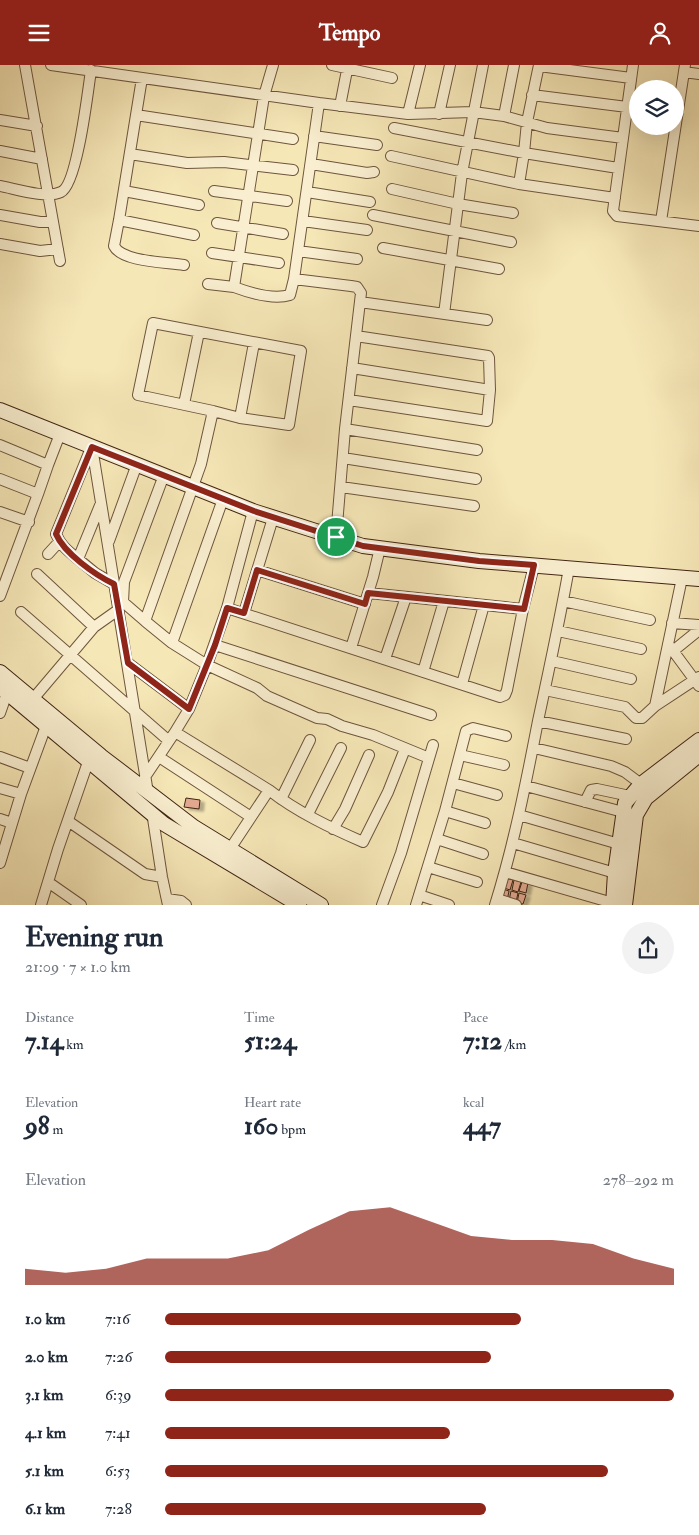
<!DOCTYPE html>
<meta charset="utf-8">
<style>
body{margin:0;font-family:"IM FELL Double Pica",serif;background:#f2f2f3;color:#1f2937;height:100vh;display:flex;flex-direction:column;font-size:19px;white-space:nowrap}
*{box-sizing:border-box;margin:0}
p{font-size:16px;color:#747a83}
.icon{flex:none;width:28px;height:28px;fill:none;stroke:currentColor;stroke-width:2;stroke-linecap:round;stroke-linejoin:round}
.map{position:relative;height:840px;overflow:hidden}
.drawer{display:flex;flex-direction:column;background:#fff;flex:1}
.drawer>*{flex:none}
.controls{position:absolute;left:629px;top:15px;display:grid;gap:10px}
.controls a{display:grid;place-items:center;width:55px;height:55px;border-radius:50%;background:#fff;box-shadow:0 5px 20px #0002;font-size:25px}
.pin{position:absolute;display:grid;place-items:center;width:42px;height:42px;color:#fff;margin:-21px;border:2px solid #fff;border-radius:50%;box-shadow:0 1px 5px #0007}
.round{display:grid;place-items:center;flex:none;width:52px;height:52px;border-radius:26px;background:#f2f2f3}
.overview{display:flex;align-items:center;justify-content:space-between;height:85px;padding:0 25px}
h1{font-size:28px;font-weight:700;line-height:38px}
.stats{display:grid;grid-template-columns:repeat(3,1fr);gap:8px;height:85px;padding:5px 25px}
.stats div{display:grid;align-content:center}
.stats b{font-size:25px;font-weight:700}
.stats small{font-size:14px;font-weight:400}
.stats p{font-size:14px}
.chart{height:140px;padding:10px 25px}
.chart p{display:flex;justify-content:space-between}
.chart svg{width:100%;height:90px;margin-top:5px;fill:#8f2418;opacity:.7}
ul{padding:0 25px;list-style:none;font-size:16px}
li{display:grid;grid-template-columns:80px 60px 1fr;align-items:center;height:38px}
li i{height:12px;border-radius:6px;background:#8f2418}
header{display:flex;justify-content:space-between;align-items:center;height:65px;padding:0 25px;background:#8f2418;color:#fff;font-size:22px;font-weight:700}
.map>svg:first-child{display:block}
</style>
<header><svg class="icon" aria-label="menu" viewBox="0 0 24 24"><path d="M4 6h16M4 12h16M4 18h16"/></svg>Tempo<svg class="icon" aria-label="person" viewBox="0 0 24 24"><circle cx="12" cy="8" r="4"/><path d="M4 21q1-7 8-7t8 7"/></svg></header>
<div class="map">
<svg width="699" height="840" viewBox="0 0 699 840">
<defs>
<filter id="shadow"><feDropShadow dx="4.5" dy="2.5" stdDeviation="1" flood-color="#0004"/></filter>
</defs>
<rect width="100%" height="100%" fill="#f6e7b7"/>
<filter id="stains"><feTurbulence type="fractalNoise" baseFrequency=".004" numOctaves="4"/><feColorMatrix values="0 0 0 0 .2 0 0 0 0 .09 0 0 0 0 .02 0 0 0 .5 -.17"/></filter>
<radialGradient id="worn" r=".72"><stop offset=".6" stop-color="#630" stop-opacity="0"/><stop offset="1" stop-color="#630" stop-opacity=".3"/></radialGradient>
<!-- building -->
<path fill="#e2a990" stroke="#412414" filter="url(#shadow)" d="M186 733 200 735 199 744 184 742Z
M506 813 513 815 510 825 504 823Z
M514 815 521 817 518 827 512 825Z
M522 817 528 818 526 828 519 826Z
M503 824 509 826 507 836 500 834Z
M511 826 518 828 516 837 509 836Z
M519 828 526 830 523 839 517 838Z"/>
<g fill="none" stroke-linecap="round" stroke-linejoin="round">
<!-- street casing -->
<g stroke="#6e553d" stroke-width="12">
<path id="street" d="M25 0 60 196
M51 0 319 38 408 49 473 47 504 51 547 63 623 73
M273 0 264 31 234 222C250 228 273 235 290 230L294 214 319 38
M332 0 392 13
M633 0 613 146 617 151 699 161
M539 1 631 13
M684 7 699 9
M142 13 119 155 114 181C122 197 166 197 184 200
M532 30 627 42
M340 41 348 0
M408 49 420 0
M439 49 450 0
M136 50 293 74
M504 51 514 0
M0 55 37 61
M394 63 524 88 618 103
M314 71 377 80
M0 86 42 94
M130 89 187 98 224 97 293 105
M391 91 519 119 615 133
M311 99 367 108 374 107
M519 119 524 88 527 57 539 0
M0 121C16 124 46 134 61 127 77 120 88 26 91 5
M392 124 458 139 513 148
M124 126 199 140
M214 126 287 136
M307 127 370 137
M0 150 40 157H53
M373 150 511 177
M119 155 194 170
M303 156 367 165
M661 156 685 0
M217 158 283 169
M0 179 40 186 58 184
M383 183 499 204
M298 186 357 194
M212 188 279 198
M294 214 351 221 357 222 361 228 345 364
M208 219 234 222
M360 237 487 255
M444 249 462 108 483 0
M352 303 490 325
M349 335 487 356 490 325 489 293 488 291 356 271
M184 339 199 267
M213 346 138 330 153 258 301 286 289 360 240 353 213 346 201 399 145 556 172 578 207 600 227 543 253 446
M240 353 254 278
M0 380 48 400 60 369
M92 382 148 728
M343 393 476 414
M0 414 38 429 48 400
M341 422 474 441
M101 438 78 494 95 508 114 519
M0 447 29 457
M336 472 345 364 477 385
M109 476 137 399
M48 489 59 477
M78 494C68 486 61 481 56 469L91 383
M257 505 365 539
M37 509 94 562
M369 528 523 544
M0 531 38 429
M563 536 650 555
M227 543 500 632 505 630 507 625 523 544 534 501
M21 547 169 676
M244 548 273 453
M145 556 123 537 124 517 164 410
M672 558 699 560
M558 566 641 584
M172 578 223 434
M668 579 699 621
M215 580 431 650
M351 583 373 512 380 483
M673 586 699 565
M385 594 406 532
M552 596 631 614
M128 598 189 644 175 667
M423 607 444 536
M462 619 484 540
M545 625 625 642 636 653H642L655 641 682 513
M33 634 94 562 118 545
M655 641 699 612
M189 644 207 600 257 623 267 631 317 653 327 654 342 661 373 670 429 693
M0 648 7 628
M538 656 626 674
M534 683 611 701 625 707 641 719
M460 690 504 700
M0 692 30 703
M159 692 251 752
M145 712 175 667 269 725 230 784
M453 718 497 730
M526 721 623 747
M0 723 21 729
M269 725C297 747 331 763 363 777L388 727 405 684
M281 734 310 675
M585 737 591 725 597 724 630 731
M445 746 485 758
M152 747 162 812 168 840
M308 749 341 683
M519 750 619 779
M0 754 12 758
M68 756 145 809 162 812
M333 764 345 744 369 690
M437 774 483 789
M513 778 615 808
M0 798 21 729 46 661
M428 802 477 817
M505 807 613 838
M48 817 81 840
M419 830 449 840
M167 834 181 836 186 840
M497 834 516 840
M41 840 58 784 88 697
M382 840 401 788 433 680
M416 840 445 746 466 666 473 663 506 671
M495 840C514 779 526 718 538 656 549 605 560 554 569 503"/>
</g>
<!-- secondary casing -->
<g stroke="#412414" stroke-width="16">
<path id="secondary" d="M0 345 253 446 363 481 479 496 699 514
M0 607 101 691 194 762 321 840
M0 622 164 759 299 840
M613 840 615 808 625 738 641 719 699 675
M625 840 636 750 646 733 699 690"/>
</g>
<!-- street -->
<use href="#street" stroke="#f9efd0" stroke-width="10"/>
<!-- secondary -->
<use href="#secondary" stroke="#f9efd0" stroke-width="14"/>
</g>
<g fill="none" stroke-linecap="round" stroke-linejoin="round">
<!-- route casing -->
<g stroke="#fff" stroke-width="10">
<path id="route" d="M92 382 254 446 363 481 479 496 534 500 524 544 368 528 365 539 257 505 244 548 227 543 215 580 189 644 128 598 114 519C95 510 64 488 56 469Z"/>
</g>
<!-- route -->
<use href="#route" stroke="#8f2418" stroke-width="6"/>
</g>
<rect width="100%" height="100%" filter="url(#stains)"/>
<rect width="100%" height="100%" fill="url(#worn)"/>
</svg>
<div class="controls">
<a><svg class="icon" aria-label="layers" viewBox="0 0 24 24"><path d="M12 4l9 5-9 5-9-5zM3 14l9 5 9-5"/></svg></a>
</div>
<div class="pin" style="left:336px;top:472px;background:#1e9e55"><svg class="icon" aria-label="arrive" viewBox="0 0 24 24"><path d="M6 21V4h12l-3 4 3 4H6"/></svg></div>
</div>
<section class="drawer">
<div class="overview"><div><h1>Evening run</h1><p>21:09 · 7 × 1.0 km</p></div><a class="round"><svg class="icon" aria-label="share" viewBox="0 0 24 24"><path d="M12 15V3M7 8l5-5 5 5M5 13v7h14v-7"/></svg></a></div>
<div class="stats">
<div><p>Distance</p><b>7.14<small> km</small></b></div>
<div><p>Time</p><b>51:24</b></div>
<div><p>Pace</p><b>7:12<small> /km</small></b></div>
</div>
<div class="stats">
<div><p>Elevation</p><b>98<small> m</small></b></div>
<div><p>Heart rate</p><b>160<small> bpm</small></b></div>
<div><p>kcal</p><b>447</b></div>
</div>
<div class="chart"><p><span>Elevation</span>278–292 m</p>
<svg viewBox="0 0 160 44" preserveAspectRatio="none"><path d="M0 44V36L10 38L20 36L30 31L40 31L50 31L60 27L70 17L80 8L90 6L100 13L110 20L120 22L130 22L140 24L150 31L160 36V44z"/></svg>
</div>
<ul>
<li><b>1.0 km</b>7:16<i style="width:70%"></i></li>
<li><b>2.0 km</b>7:26<i style="width:64%"></i></li>
<li><b>3.1 km</b>6:39<i style="width:100%"></i></li>
<li><b>4.1 km</b>7:41<i style="width:56%"></i></li>
<li><b>5.1 km</b>6:53<i style="width:87%"></i></li>
<li><b>6.1 km</b>7:28<i style="width:63%"></i></li>
</ul>
</section>
